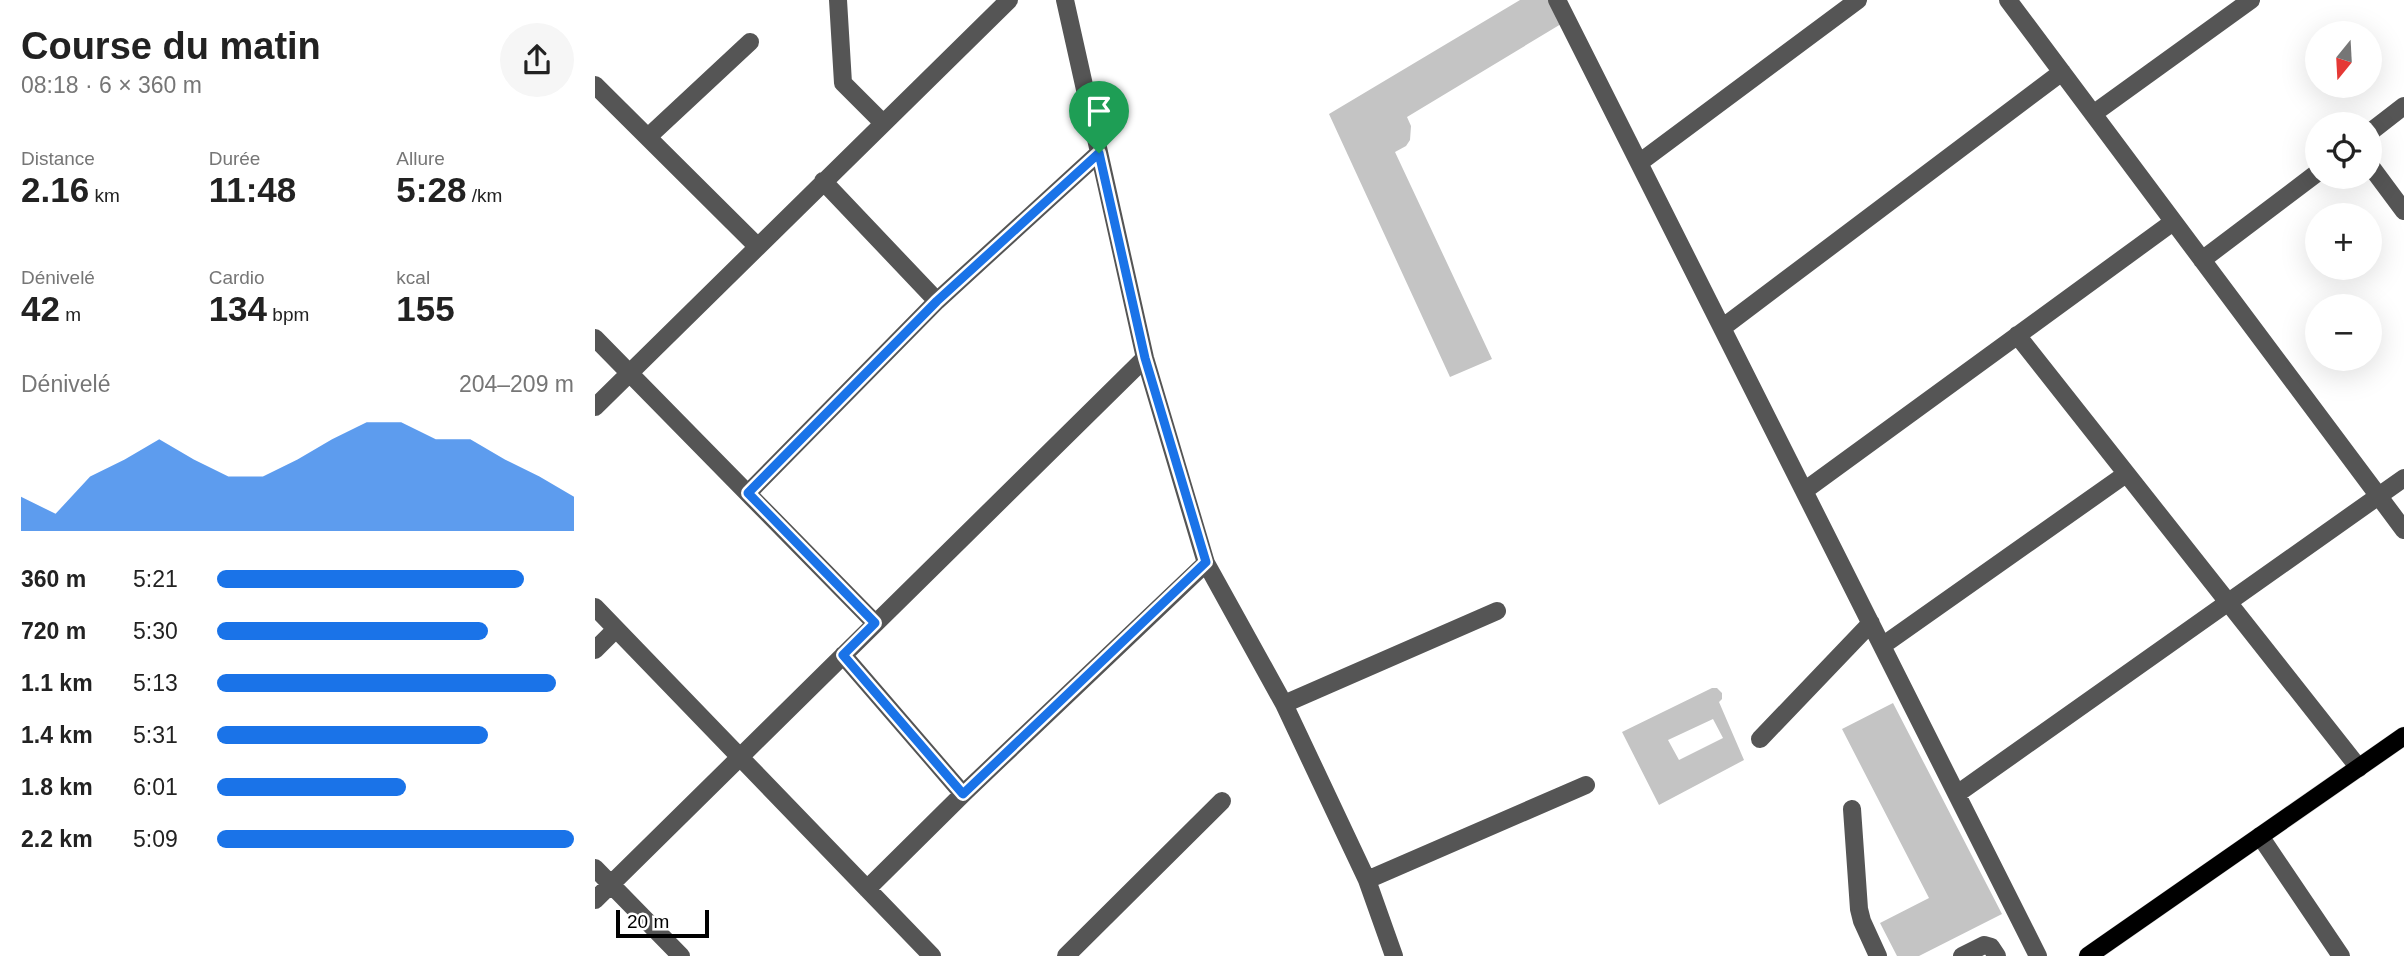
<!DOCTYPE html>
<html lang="fr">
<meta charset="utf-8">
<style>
body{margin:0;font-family:Helvetica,sans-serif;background:#f6f6f6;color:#222;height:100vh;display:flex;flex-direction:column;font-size:26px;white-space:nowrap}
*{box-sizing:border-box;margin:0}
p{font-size:23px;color:#767676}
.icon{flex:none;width:38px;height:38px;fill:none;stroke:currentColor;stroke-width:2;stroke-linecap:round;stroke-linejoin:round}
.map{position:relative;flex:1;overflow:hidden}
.details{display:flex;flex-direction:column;background:#fff;width:595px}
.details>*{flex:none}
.needle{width:46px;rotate:198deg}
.controls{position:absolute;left:1710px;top:21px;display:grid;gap:14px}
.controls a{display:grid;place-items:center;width:77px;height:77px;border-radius:50%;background:#fff;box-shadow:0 7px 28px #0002;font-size:35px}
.scale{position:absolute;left:21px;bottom:18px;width:93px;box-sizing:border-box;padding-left:7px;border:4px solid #000;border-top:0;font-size:19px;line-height:24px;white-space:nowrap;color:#000;-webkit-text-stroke:5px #fff;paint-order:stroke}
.pin{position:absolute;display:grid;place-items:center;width:60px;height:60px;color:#fff;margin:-72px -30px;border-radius:50% 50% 50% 0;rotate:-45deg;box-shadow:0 0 7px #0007}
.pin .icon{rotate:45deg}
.round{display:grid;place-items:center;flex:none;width:74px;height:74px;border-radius:37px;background:#f6f6f6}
.summary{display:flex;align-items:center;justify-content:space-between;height:119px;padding:0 21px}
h1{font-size:38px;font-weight:700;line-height:52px}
.metrics{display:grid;grid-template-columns:repeat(3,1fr);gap:10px;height:119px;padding:7px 21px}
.metrics div{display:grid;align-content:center}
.metrics b{font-size:35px;font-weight:700}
.metrics small{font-size:19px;font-weight:400}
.metrics p{font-size:19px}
.chart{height:196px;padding:14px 21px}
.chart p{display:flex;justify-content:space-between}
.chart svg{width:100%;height:126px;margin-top:7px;fill:#1a73e8;opacity:.7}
ul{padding:0 21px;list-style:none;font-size:23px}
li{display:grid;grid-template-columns:112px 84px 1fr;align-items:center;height:52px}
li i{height:18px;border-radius:9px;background:#1a73e8}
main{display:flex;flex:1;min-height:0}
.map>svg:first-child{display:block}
</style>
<main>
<section class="details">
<div class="summary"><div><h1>Course du matin</h1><p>08:18 · 6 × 360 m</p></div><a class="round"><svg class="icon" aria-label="share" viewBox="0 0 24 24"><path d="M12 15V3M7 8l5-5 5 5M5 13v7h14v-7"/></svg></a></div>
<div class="metrics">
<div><p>Distance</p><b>2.16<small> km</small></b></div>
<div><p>Durée</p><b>11:48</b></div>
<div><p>Allure</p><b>5:28<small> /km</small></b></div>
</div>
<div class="metrics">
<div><p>Dénivelé</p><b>42<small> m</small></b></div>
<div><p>Cardio</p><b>134<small> bpm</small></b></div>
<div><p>kcal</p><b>155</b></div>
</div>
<div class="chart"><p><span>Dénivelé</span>204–209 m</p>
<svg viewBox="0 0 160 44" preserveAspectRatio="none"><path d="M0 44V32L10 38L20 25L30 19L40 12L50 19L60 25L70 25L80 19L90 12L100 6L110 6L120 12L130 12L140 19L150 25L160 32V44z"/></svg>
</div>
<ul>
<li><b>360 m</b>5:21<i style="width:86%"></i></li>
<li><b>720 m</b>5:30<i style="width:76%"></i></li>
<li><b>1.1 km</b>5:13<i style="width:95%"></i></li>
<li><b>1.4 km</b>5:31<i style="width:76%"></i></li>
<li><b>1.8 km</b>6:01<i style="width:53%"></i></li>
<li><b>2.2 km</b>5:09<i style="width:100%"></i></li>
</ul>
</section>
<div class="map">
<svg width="1809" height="956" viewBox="0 0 1809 956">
<rect width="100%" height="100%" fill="#fff"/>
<!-- building -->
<path fill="#c4c4c4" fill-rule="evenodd" d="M925 0H953L966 24 812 117 816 126 815 140 811 146 800 152 897 359 855 377 734 114Z
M1117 688H1122L1127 693V699L1124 702 1149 760 1064 805 1027 732ZM1118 719 1128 738 1084 760 1073 740Z
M1298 703 1407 914 1324 956H1302L1285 923 1334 898 1247 729Z"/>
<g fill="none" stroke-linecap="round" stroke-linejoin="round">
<!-- major casing -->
<g stroke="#dbdbdb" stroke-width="19">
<path id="major" d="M1493 956 1809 736"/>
</g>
<!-- minor -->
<path stroke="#555" stroke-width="18" d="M243 0 248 83 288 123
M470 0 550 358 611 563 689 704 772 880 799 956
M962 0 1443 956
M1413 0 1809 530
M0 85 162 246
M1498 114 1656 0
M1774 133 1809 106
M53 137 155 42
M1044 163 1263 0
M1774 164 1809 211
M228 181 342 301
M1607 260 1722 173
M1127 328 1467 72
M1422 335 1764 768
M0 338 280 623
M0 407 414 0
M1209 491 1578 222
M153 493 342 301 504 153
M0 607 337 956
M1287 646 1531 474
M0 650 21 629
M248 655 368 794
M689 704 902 611
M1165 739 1276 623
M1362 794 1809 478
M1257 809 1264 909 1267 921 1283 956
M1665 836 1746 956
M0 868 86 956
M772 880 991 785
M272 889 368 794 611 563
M0 900 550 358
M471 956 627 801
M1367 956 1389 945 1396 947 1402 956"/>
<!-- major -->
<use href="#major" stroke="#000" stroke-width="18"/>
</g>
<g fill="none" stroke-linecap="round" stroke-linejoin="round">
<!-- route casing -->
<g stroke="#fff" stroke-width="14">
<path id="route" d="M504 153 550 358 611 562 368 794 248 655 280 623 153 493 342 301Z"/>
</g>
<!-- route -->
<use href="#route" stroke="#1a73e8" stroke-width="9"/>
</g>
</svg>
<div class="controls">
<a><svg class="needle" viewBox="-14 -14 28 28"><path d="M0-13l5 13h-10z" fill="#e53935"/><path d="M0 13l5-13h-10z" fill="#767676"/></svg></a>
<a><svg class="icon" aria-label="locate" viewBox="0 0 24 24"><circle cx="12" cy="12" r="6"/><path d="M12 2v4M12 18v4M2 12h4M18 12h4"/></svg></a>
<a>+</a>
<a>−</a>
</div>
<div class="scale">20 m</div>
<div class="pin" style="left:504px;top:153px;background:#1e9e55"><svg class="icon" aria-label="arrive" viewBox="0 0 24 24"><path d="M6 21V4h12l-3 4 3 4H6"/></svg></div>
</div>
</main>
